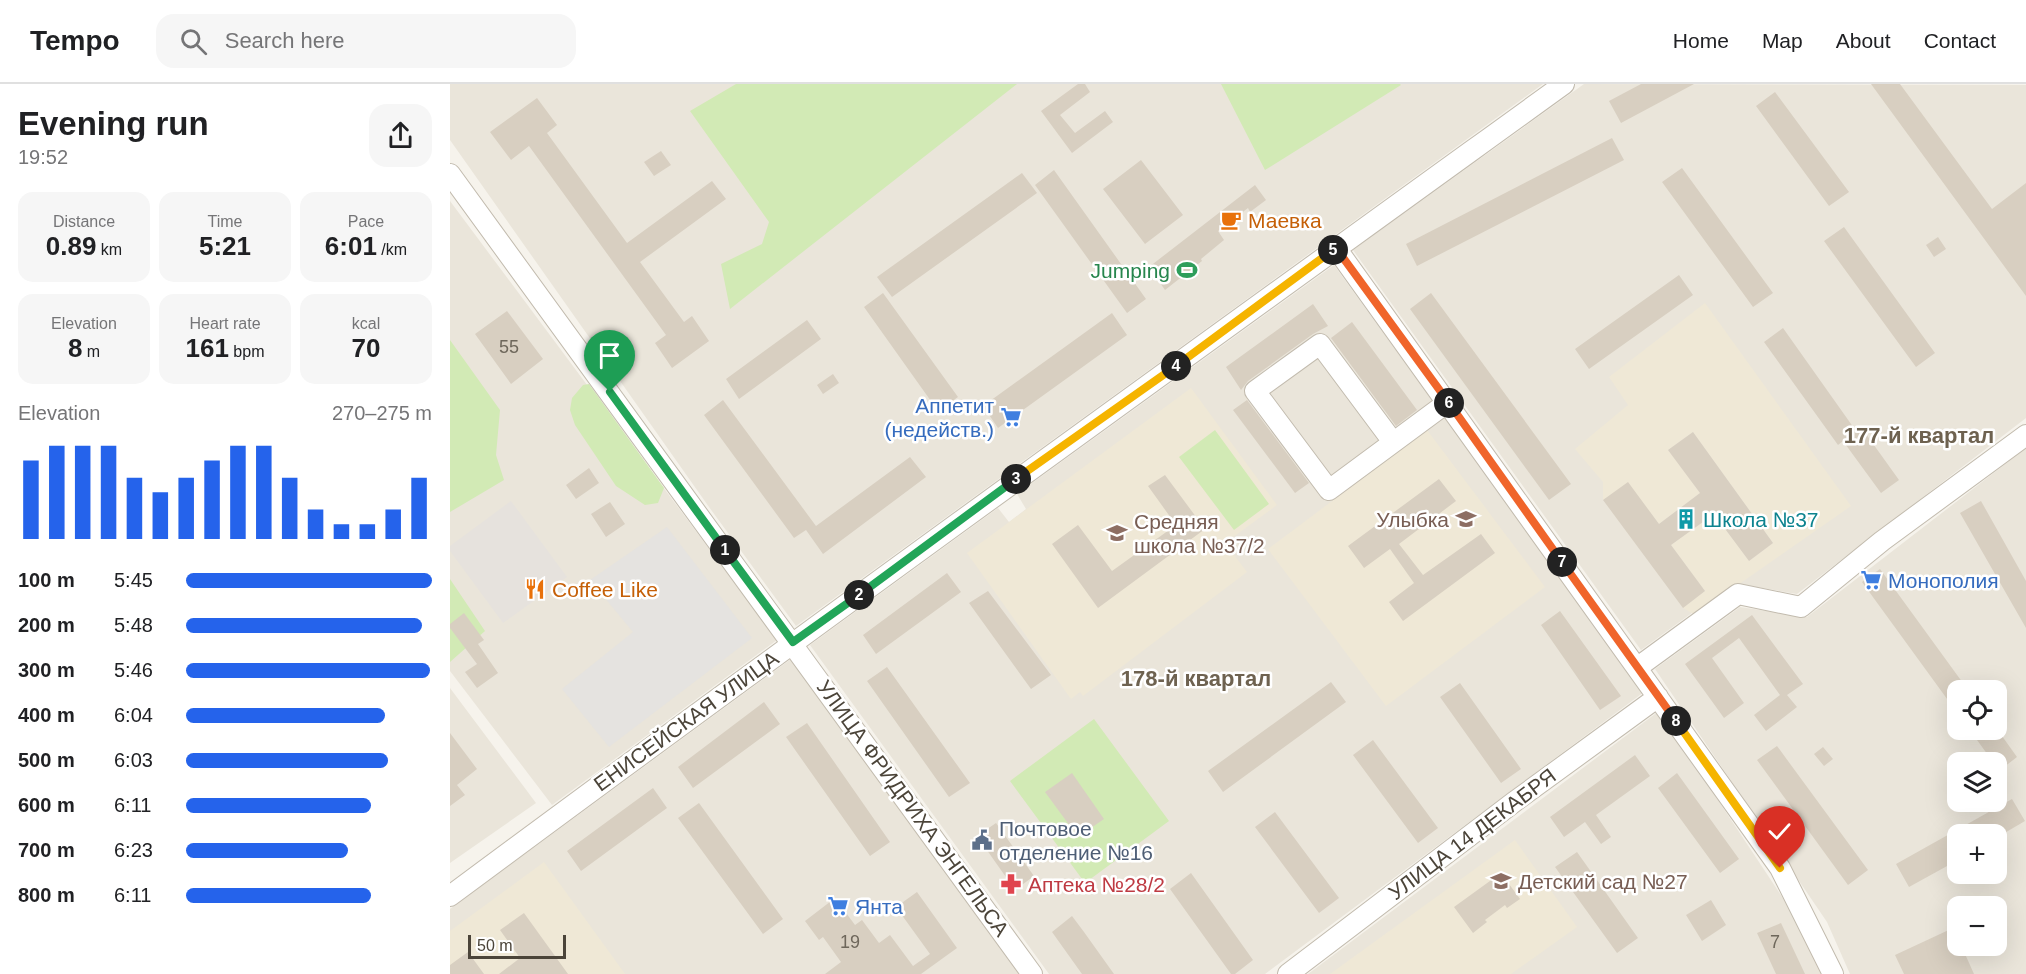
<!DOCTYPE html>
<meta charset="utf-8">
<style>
body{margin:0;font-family:Arial,sans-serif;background:#f6f6f6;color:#202124;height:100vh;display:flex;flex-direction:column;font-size:22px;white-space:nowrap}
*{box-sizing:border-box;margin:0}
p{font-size:20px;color:#757577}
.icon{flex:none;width:33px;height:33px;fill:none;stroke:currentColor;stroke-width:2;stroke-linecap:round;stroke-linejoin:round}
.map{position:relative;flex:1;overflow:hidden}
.panel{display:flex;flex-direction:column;background:#fff;width:450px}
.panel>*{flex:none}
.controls{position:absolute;left:1497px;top:596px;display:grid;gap:12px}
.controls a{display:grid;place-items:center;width:60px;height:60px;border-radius:12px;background:#fff;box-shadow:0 6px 24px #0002;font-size:30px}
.scale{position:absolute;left:18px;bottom:15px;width:98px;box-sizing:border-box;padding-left:6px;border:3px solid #4b4439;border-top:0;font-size:16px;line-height:21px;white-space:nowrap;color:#4b4439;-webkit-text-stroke:4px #fff;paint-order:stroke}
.pin{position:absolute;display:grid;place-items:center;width:51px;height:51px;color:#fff;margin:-62px -26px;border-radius:50% 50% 50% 0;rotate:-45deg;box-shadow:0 0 6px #0007}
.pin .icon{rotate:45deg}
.km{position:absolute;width:30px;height:30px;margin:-15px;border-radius:50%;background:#222;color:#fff;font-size:16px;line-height:30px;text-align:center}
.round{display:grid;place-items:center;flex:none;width:63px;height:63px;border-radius:18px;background:#f6f6f6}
.summary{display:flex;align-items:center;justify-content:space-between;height:102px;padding:0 18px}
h1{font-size:33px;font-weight:700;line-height:45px}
.figures{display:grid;grid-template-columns:repeat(3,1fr);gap:9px;height:102px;padding:6px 18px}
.figures div{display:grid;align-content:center;border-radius:15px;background:#f6f6f6;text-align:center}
.figures b{font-size:26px;font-weight:700}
.figures small{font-size:16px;font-weight:400}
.figures p{font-size:16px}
.chart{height:168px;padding:12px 18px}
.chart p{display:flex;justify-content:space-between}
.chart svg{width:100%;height:108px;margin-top:6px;stroke:#2563eb;stroke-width:6}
ul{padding:0 18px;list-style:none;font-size:20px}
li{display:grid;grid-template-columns:96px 72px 1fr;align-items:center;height:45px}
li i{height:15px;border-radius:8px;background:#2563eb}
header{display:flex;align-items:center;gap:36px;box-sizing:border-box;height:84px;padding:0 30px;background:#fff;border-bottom:2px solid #e0e0e0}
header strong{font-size:28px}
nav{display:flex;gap:33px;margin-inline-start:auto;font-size:21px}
.search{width:420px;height:54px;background:#f6f6f6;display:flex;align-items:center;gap:15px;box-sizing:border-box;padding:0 21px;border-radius:18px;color:#757577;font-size:22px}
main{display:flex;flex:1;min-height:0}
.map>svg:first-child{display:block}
</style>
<header>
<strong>Tempo</strong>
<div class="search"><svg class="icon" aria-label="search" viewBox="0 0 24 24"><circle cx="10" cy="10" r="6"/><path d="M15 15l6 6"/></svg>Search here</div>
<nav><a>Home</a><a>Map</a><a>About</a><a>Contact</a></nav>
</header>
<main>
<section class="panel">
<div class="summary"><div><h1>Evening run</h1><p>19:52</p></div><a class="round"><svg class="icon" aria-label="share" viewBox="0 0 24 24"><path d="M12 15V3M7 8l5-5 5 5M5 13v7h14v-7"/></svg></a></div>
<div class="figures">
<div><p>Distance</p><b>0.89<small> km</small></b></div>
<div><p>Time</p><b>5:21</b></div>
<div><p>Pace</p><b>6:01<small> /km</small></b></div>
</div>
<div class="figures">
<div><p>Elevation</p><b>8<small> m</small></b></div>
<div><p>Heart rate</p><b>161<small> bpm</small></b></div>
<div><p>kcal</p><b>70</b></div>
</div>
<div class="chart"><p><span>Elevation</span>270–275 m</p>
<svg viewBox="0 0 160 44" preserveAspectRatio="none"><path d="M5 44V12M15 44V6M25 44V6M35 44V6M45 44V19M55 44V25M65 44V19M75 44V12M85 44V6M95 44V6M105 44V19M115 44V32M125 44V38M135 44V38M145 44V32M155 44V19"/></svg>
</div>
<ul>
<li><b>100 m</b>5:45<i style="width:100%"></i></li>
<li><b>200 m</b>5:48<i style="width:96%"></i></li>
<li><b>300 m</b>5:46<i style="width:99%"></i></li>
<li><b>400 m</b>6:04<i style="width:81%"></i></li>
<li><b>500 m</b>6:03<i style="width:82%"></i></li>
<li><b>600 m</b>6:11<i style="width:75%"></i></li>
<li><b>700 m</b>6:23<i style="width:66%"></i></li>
<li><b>800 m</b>6:11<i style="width:75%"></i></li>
</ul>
</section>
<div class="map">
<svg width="1576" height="890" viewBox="0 0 1576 890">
<rect width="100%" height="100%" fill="#f6f3ec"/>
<!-- residential -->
<path fill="#eae5da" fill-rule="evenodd" d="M0 0H1093L346 542 259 423 0 56Z
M1134 0 1576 1V334L1347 510 1283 499 1191 566 903 166Z
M0 117 327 556 102 721 0 587Z
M884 181 1194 608 815 890H599L360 561 548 424 559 438 576 425 567 410Z
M1576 364V890H1400L1377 838 1205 585 1290 523 1357 533ZM1508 606H1546V645H1508ZM1508 678H1546V717H1508ZM1508 750H1546V789H1508ZM1508 822H1546V861H1508Z
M341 575 570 890H0V825Z
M0 604 86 719 0 779Z
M1209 627 1356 849 1374 890H858Z"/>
<!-- industrial -->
<path fill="#e6e2dd" d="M61 417 117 493 53 539 0 467V462Z"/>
<!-- education -->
<path fill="#efe8d6" d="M1255 219 1401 422 1245 531 1233 524 1255 507 1221 461 1264 430 1299 477 1323 459 1243 348 1218 366 1250 409 1209 440 1178 399 1153 416V398L1125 365 1178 321 1159 293Z
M741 304 827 421 775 459 797 488 633 612 630 608 621 615 517 469Z
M977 346 1095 503 936 622 818 465Z
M1065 756 1127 843 1061 890H880Z
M94 778 175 890H0V847Z"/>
<!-- green -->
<path fill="#d2eab5" d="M286 0H567L280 225 271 180 312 160 319 138 240 27Z
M771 0H950L951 1 815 86Z
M0 256 50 326 46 371 54 396 0 428Z
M139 300 214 404 208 419 195 421 166 402 125 341 120 326 122 314 133 301Z
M765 346 819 420 784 446 729 373Z
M0 495 35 547 0 578Z
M644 635 719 737 635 799 560 697Z"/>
<!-- parking -->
<path fill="#e5e3e0" d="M217 443 302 554 159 663 112 605 183 548 140 496Z"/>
<!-- building -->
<path fill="#d8cfc1" d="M628 0H635L640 8 610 31 625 49 655 27 663 38 622 69 591 27Z
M1191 0H1244L1171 39 1159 17Z
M1421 0H1450L1542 125 1576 99V212Z
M1325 8 1399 108 1379 122 1306 22Z
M87 14 107 41 97 49 177 159 262 97 276 115 190 178 234 238 242 232 259 257 222 284 205 259 216 251 79 62 61 76 40 48Z
M1162 54 1174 76 967 182 956 160Z
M211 67 221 81 204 92 194 78Z
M691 76 733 131 695 160 653 105Z
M1232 84 1323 209 1303 223 1212 98Z
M604 86 696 215 677 229 585 101Z
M572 89 587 109 442 213 427 193Z
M805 101 816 116 800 128 798 124 768 147 774 156 751 175 752 177 715 206 699 183Z
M1394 143 1485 269 1466 283 1374 157Z
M1488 153 1496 165 1484 173 1476 161Z
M1229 191 1243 211 1139 285 1125 265Z
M433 209 508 313 488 327 414 223Z
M981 209 1121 400 1099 416 960 225Z
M863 220 878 242 863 250 798 297 791 306 776 283Z
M57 227 93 275 61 300 25 250Z
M662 229 677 251 548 344 533 322Z
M357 236 371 255 289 315 276 295Z
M902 238 967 326 946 342 881 254Z
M1333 244 1406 347 1411 343 1449 396 1431 409 1393 357 1388 361 1314 258Z
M383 290 389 299 373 310 367 301Z
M273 316 366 442 460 373 476 393 373 470 356 446 344 454 254 331Z
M797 316 859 399 845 409 783 326Z
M1243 348 1323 459 1299 477 1264 430 1221 461 1255 507 1233 524 1153 416 1178 398 1209 440 1250 409 1218 366Z
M139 384 149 399 126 415 116 401Z
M715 391 755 445 648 524 602 460 628 441 662 487 726 441 698 402Z
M989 395 1006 417 949 460 973 491 1031 450 1045 469 953 537 939 518 964 499 940 465 914 484 898 462Z
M1531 417 1576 497V544L1510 429Z
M160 418 175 440 156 453 141 430Z
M1430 485 1518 606H1508V630L1412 498Z
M497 489 511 508 426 570 413 551Z
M538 507 601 591 581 605 519 519Z
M1110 527 1171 612 1150 626 1091 541Z
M14 529 34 556 28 560 48 589 27 604 15 588 27 580 0 544V540Z
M1302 531 1353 600 1337 611 1347 623 1316 647 1304 631 1330 611 1289 554 1262 574 1294 619 1274 634 1235 580Z
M437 583 520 699 499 713 417 597Z
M881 598 896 618 773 708 758 687Z
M1010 599 1071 685 1051 699 990 613Z
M314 618 330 640 243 704 228 683Z
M357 639 440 758 420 772 336 653Z
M1519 645H1547L1567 673 1549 687 1546 678H1543Z
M0 649 27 685 7 701 15 711 0 722Z
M923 656 988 744 968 759 903 671Z
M1327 662 1418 786 1398 801 1307 676Z
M1373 663 1383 675 1374 682 1364 670Z
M1185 671 1200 692 1146 731 1161 753 1151 760 1135 738 1114 753 1100 733Z
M622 689 654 735 628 753 595 708Z
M1227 689 1289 775 1270 789 1208 704Z
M203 704 217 724 131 787 117 767Z
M1562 715 1575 737 1546 754V750H1508V776L1459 803 1446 780Z
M249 719 333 835 313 850 228 734Z
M825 728 889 814 869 829 805 743Z
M546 739 584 792 565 806 527 752Z
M1127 768 1188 854 1167 869 1105 783Z
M741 789 803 876 785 890H781L720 805Z
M1051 789 1070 815 1057 824 1055 821 1035 836 1037 838 1023 849 1004 823Z
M467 808 507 864 471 890H375L391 878 373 853 369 856 355 837 385 814 405 841 412 836 429 859 440 851 463 882 480 870 446 823Z
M1261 816 1276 841 1252 857 1236 831Z
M74 829 118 890H49L70 874 50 846Z
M622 832 634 848 664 890H632L602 848Z
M1331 839 1355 890H1326L1307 849Z
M1503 844 1508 853V861H1511L1524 890H1454L1445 871Z
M18 868 34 890H0V881Z"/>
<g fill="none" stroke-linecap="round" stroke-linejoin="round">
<!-- minor casing -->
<g stroke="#c2bbae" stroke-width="22">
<path id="minor" d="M0 90 582 890
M886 164 1330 784 1383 890
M943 358 870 260 805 307 879 406 998 318
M1188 583 1288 510 1351 523 1432 457 1576 351
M0 812C369 538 742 269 1114 0
M838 890 1064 718 1208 613"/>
</g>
<!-- minor -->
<use href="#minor" stroke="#fff" stroke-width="20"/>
</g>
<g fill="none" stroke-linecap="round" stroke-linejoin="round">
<!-- split-1 casing -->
<g stroke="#fff" stroke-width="12">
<path id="split-1" d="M160 308 275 466"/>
</g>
<!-- split-2 casing -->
<g stroke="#fff" stroke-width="12">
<path id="split-2" d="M275 466 343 558 409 511"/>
</g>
<!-- split-3 casing -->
<g stroke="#fff" stroke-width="12">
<path id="split-3" d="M409 511 566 395"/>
</g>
<!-- split-4 casing -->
<g stroke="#fff" stroke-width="12">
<path id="split-4" d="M566 395 726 282"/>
</g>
<!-- split-5 casing -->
<g stroke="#fff" stroke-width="12">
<path id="split-5" d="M726 282 883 166"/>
</g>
<!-- split-6 casing -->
<g stroke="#fff" stroke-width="12">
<path id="split-6" d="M883 166 886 164 999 319"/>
</g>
<!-- split-7 casing -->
<g stroke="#fff" stroke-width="12">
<path id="split-7" d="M999 319 1112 478"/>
</g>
<!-- split-8 casing -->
<g stroke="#fff" stroke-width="12">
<path id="split-8" d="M1112 478 1226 637"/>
</g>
<!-- split-9 casing -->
<g stroke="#fff" stroke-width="12">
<path id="split-9" d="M1226 637 1330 784"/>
</g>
<!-- split-1 -->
<use href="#split-1" stroke="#22a559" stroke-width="8"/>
<!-- split-2 -->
<use href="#split-2" stroke="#22a559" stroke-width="8"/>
<!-- split-3 -->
<use href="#split-3" stroke="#22a559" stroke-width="8"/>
<!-- split-4 -->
<use href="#split-4" stroke="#f5b400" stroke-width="8"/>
<!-- split-5 -->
<use href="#split-5" stroke="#f5b400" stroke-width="8"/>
<!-- split-6 -->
<use href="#split-6" stroke="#f0652b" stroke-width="8"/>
<!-- split-7 -->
<use href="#split-7" stroke="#f0652b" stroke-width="8"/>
<!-- split-8 -->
<use href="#split-8" stroke="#f0652b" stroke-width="8"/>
<!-- split-9 -->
<use href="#split-9" stroke="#f5b400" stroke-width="8"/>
</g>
<!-- icons -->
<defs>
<g id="cafe-bare" transform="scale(1.62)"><path d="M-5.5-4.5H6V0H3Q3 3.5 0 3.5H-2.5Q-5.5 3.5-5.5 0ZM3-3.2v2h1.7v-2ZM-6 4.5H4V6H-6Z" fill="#e8710a" stroke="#fff" stroke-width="2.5" paint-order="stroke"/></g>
<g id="stadium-bare" transform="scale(1.62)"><path d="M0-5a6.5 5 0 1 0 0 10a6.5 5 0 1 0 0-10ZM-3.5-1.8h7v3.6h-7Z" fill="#2e9e5b" stroke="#fff" stroke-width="2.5" paint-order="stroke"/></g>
<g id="supermarket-bare" transform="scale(1.62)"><path d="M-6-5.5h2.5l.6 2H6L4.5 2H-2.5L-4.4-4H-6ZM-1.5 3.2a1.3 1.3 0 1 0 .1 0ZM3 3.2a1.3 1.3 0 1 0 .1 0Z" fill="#3f7fe0" stroke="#fff" stroke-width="2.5" paint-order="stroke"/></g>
<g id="school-bare" transform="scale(1.62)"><path d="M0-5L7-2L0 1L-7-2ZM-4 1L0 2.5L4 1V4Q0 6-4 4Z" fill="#8d6e63" stroke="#fff" stroke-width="2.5" paint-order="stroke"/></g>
<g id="building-bare" transform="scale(1.62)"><path d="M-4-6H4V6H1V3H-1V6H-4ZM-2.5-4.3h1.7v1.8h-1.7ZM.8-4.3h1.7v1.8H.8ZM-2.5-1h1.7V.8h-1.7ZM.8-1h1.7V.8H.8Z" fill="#0f9aa8" stroke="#fff" stroke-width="2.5" paint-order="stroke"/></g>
<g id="restaurant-bare" transform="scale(1.62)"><path d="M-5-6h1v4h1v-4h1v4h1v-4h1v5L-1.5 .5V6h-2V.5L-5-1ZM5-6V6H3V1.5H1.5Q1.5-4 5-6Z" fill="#e8710a" stroke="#fff" stroke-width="2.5" paint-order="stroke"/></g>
<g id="civic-bare" transform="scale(1.62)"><path d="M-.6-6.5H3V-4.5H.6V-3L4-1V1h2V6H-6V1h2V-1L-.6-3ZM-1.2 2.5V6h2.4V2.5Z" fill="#5c6f8a" stroke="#fff" stroke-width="2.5" paint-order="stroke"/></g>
<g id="pharmacy-bare" transform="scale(1.62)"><path d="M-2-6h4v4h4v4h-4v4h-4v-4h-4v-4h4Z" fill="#e0444e" stroke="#fff" stroke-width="2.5" paint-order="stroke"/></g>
</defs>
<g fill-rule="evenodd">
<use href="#cafe-bare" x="781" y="136"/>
<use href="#stadium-bare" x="737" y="186"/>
<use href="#supermarket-bare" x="561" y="333"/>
<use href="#school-bare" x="1016" y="435"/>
<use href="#building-bare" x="1236" y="435"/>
<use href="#school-bare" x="667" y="449"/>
<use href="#supermarket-bare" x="1421" y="496"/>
<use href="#restaurant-bare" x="85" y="505"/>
<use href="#civic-bare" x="532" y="756"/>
<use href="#school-bare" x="1051" y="797"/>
<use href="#pharmacy-bare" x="561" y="800"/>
<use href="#supermarket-bare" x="388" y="822"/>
</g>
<g text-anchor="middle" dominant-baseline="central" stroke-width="5" stroke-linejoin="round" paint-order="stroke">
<!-- number labels -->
<g font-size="18" fill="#6e675b">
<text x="59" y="263">55</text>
<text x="400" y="858">19</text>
<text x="1325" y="858">7</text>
</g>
<!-- food labels -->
<g font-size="21" fill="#c56008" stroke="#fff" text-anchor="start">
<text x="798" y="136">Маевка</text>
<text x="102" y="505">Coffee Like</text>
</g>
<!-- leisure labels -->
<g font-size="21" fill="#27864d" stroke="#fff" text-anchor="end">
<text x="720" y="186">Jumping</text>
</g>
<!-- shop labels -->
<g font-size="21" fill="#366cbe" stroke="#fff" text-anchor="start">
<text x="544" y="321" text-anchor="end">Аппетит<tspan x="544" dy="24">(недейств.)</tspan></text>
<text x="1438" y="496">Монополия</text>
<text x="405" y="822">Янта</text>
</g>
<!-- education labels -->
<g font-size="21" fill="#785e54" stroke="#fff" text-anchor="start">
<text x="999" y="435" text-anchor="end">Улыбка</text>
<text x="684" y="437">Средняя<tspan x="684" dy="24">школа №37/2</tspan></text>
<text x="1068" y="797">Детский сад №27</text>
</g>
<!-- culture labels -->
<g font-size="21" fill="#0d838f" stroke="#fff" text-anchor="start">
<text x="1253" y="435">Школа №37</text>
</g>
<!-- street labels -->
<g font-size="21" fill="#4b4439" stroke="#fff">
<text transform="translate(236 637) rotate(-36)">ЕНИСЕЙСКАЯ УЛИЦА</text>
<text transform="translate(463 724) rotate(54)">УЛИЦА ФРИДРИХА ЭНГЕЛЬСА</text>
<text transform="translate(1022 750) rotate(-37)">УЛИЦА 14 ДЕКАБРЯ</text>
</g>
<!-- service labels -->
<g font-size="21" fill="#4e5e75" stroke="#fff" text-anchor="start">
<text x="549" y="744">Почтовое<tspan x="549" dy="24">отделение №16</tspan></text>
</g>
<!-- health labels -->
<g font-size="21" fill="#be3a42" stroke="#fff" text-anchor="start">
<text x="578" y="800">Аптека №28/2</text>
</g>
<!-- neighbourhood labels -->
<g font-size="22" font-weight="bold" fill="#6e6250" stroke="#fff">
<text x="1469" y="351">177-й квартал</text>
<text x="746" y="594">178-й квартал</text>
</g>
</g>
</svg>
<div class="controls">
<a><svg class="icon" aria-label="locate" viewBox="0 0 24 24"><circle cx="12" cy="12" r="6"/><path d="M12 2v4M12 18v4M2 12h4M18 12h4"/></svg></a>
<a><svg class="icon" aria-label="layers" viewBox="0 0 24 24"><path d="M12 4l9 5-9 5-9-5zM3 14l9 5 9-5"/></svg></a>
<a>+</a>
<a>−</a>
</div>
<div class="scale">50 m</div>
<div class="pin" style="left:160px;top:308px;background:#1e9e55"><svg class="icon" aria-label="arrive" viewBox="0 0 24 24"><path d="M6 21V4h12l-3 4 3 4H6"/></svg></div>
<div class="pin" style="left:1330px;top:784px;background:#d93025"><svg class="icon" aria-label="check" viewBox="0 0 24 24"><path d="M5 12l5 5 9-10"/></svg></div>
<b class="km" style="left:275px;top:466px">1</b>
<b class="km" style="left:409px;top:511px">2</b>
<b class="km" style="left:566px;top:395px">3</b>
<b class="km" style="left:726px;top:282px">4</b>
<b class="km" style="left:883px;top:166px">5</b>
<b class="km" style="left:999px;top:319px">6</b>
<b class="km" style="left:1112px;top:478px">7</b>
<b class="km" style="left:1226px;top:637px">8</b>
</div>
</main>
